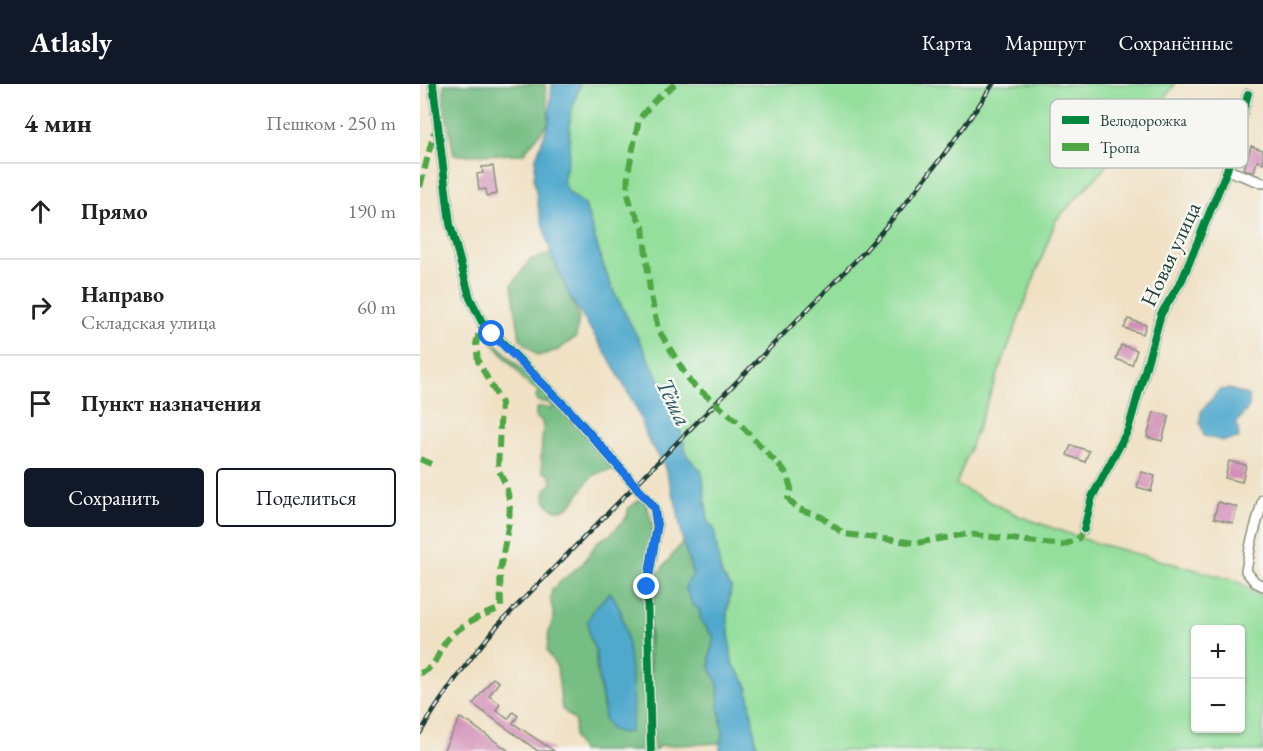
<!DOCTYPE html>
<html lang="ru">
<meta charset="utf-8">
<style>
:root{--surface:#fff;--page:#f2f2f2;--text:#222;--muted:#767676;--line:#e0e0e0;--accent:#111827}
body{margin:0;font-family:"EB Garamond",serif;background:var(--page);color:var(--text)}
.controls{position:absolute;right:18px;bottom:18px;display:grid;overflow:hidden;border-radius:6px;box-shadow:0 2px 4px #0004}
.controls button{width:54px;height:54px;display:grid;place-items:center;padding:0;border:0;border-bottom:2px solid var(--line);background:var(--surface);color:var(--text);font:30px sans-serif}
.stop{position:absolute;width:18px;height:18px;margin:-14px;border:4px solid #1a73e8;border-radius:50%;background:#fff}
.stop.end{background:#1a73e8;border-color:#fff;box-shadow:0 2px 6px #0008}
.list{margin:0;padding:0;list-style:none}
h2{display:flex;justify-content:space-between;align-items:center;height:78px;margin:0;padding:0 24px;font-size:26px}
h2 small{font-size:20px;font-weight:400;color:var(--muted)}
.list li{display:grid;grid-template-columns:39px 1fr auto;gap:18px;align-items:center;box-sizing:border-box;height:96px;padding:0 24px;border-top:2px solid var(--line)}
.list b{display:block;font-size:22px;white-space:nowrap}
.list p{margin:0;font-size:20px;white-space:nowrap;color:var(--muted)}
.list em{font-size:20px;font-style:normal;color:var(--muted)}
.actions{display:flex;gap:12px;padding:18px 24px}
.actions a{flex:1;padding:14px 0;border:2px solid var(--accent);border-radius:6px;text-align:center;font-size:21px;color:var(--accent)}
.actions .main{background:var(--accent);color:#fff}
.icon{flex:none;width:33px;height:33px;fill:none;stroke:currentColor;stroke-width:2;stroke-linecap:round;stroke-linejoin:round}
.map{position:relative;flex:none;width:843px;height:667px;overflow:hidden}
header{display:flex;align-items:center;gap:36px;box-sizing:border-box;height:84px;padding:0 30px;background:var(--accent);color:#fff}
header strong{font-size:28px}
nav{display:flex;gap:33px;margin-inline-start:auto;font-size:21px}
main{display:flex}
aside{flex:1;background:var(--surface)}
.map>svg:first-child{display:block}
</style>
<header>
<strong>Atlasly</strong>
<nav><a>Карта</a><a>Маршрут</a><a>Сохранённые</a></nav>
</header>
<main>
<aside>
<h2>4 мин<small>Пешком · 250 m</small></h2>
<ul class="list">
<li><svg class="icon" aria-label="ahead" viewBox="0 0 24 24"><path d="M12 20V5M6 11l6-6 6 6"/></svg><div><b>Прямо</b></div><em>190 m</em></li>
<li><svg class="icon" aria-label="right" viewBox="0 0 24 24"><path d="M7 20v-9h11M14 6l5 5-5 5"/></svg><div><b>Направо</b><p>Складская улица</p></div><em>60 m</em></li>
<li><svg class="icon" aria-label="arrive" viewBox="0 0 24 24"><path d="M6 21V4h12l-3 4 3 4H6"/></svg><div><b>Пункт назначения</b></div></li>
</ul>
<div class="actions"><a class="main">Сохранить</a><a>Поделиться</a></div>
</aside>
<div class="map">
<svg width="843" height="667" viewBox="0 0 843 667">
<rect width="100%" height="100%" fill="#f6f6f2"/>
<filter id="ink" filterUnits="userSpaceOnUse"><feTurbulence type="fractalNoise" baseFrequency=".0167" numOctaves="2"/><feDisplacementMap in="SourceGraphic" scale="12" xChannelSelector="R" yChannelSelector="G"/><feConvolveMatrix kernelMatrix="1 2 1 2 8 2 1 2 1" color-interpolation-filters="sRGB"/></filter>
<filter id="wash" filterUnits="userSpaceOnUse"><feTurbulence type="fractalNoise" baseFrequency=".008" numOctaves="4" result="noise"/><feDisplacementMap in="SourceGraphic" scale="24" xChannelSelector="R" yChannelSelector="G"/><feGaussianBlur stdDeviation="1.35" result="paint"/><feColorMatrix in="noise" values="0 0 0 0 0 0 0 0 0 0 0 0 0 0 0 0 0 1.4 0 .05"/><feComposite in="paint" operator="in"/></filter>
<g filter="url(#wash)">
<rect width="100%" height="100%" fill="#f0e1c4"/>
<path fill="#94df9c" stroke="#5a8e68" stroke-width="1.5" fill-rule="evenodd" d="M160,0H755L727,39L636,136L536,401L599,432L672,458L817,497L843,514V667H340L336,659L327,600L312,579L307,530L311,503L302,491L288,439L282,388L267,372L255,326L192,204L182,178L165,121L149,109L143,97L149,71L150,31ZM776,546H820V644H776Z"/>
<path fill="#77be84" stroke="#4b7e5c" stroke-width="1.5" fill-rule="evenodd" d="M24,0H125L129,38L103,70L34,71L24,19Z
M131,170L159,233L156,253L138,266L118,272L100,255L92,201L110,176Z
M71,254C113,298 157,339 196,385C189,387 179,387 173,392C162,401 156,423 140,426C131,427 121,415 126,406C127,403 130,402 132,399L130,391L123,388L121,374L123,342L121,336L116,334V325L121,323L131,325L135,323L126,318H119L116,313L118,307L103,296L100,290L71,257L70,255Z
M221,415L226,418L232,439L228,667H161L154,654L155,637L142,625L137,583L127,567L129,548L134,533L131,518L132,505L163,479L178,457L190,451L207,433L208,425ZM201,527L209,573L211,612L184,635C185,617 173,585 176,568C178,560 196,536 201,527Z
M263,458L273,491L281,537L294,553L290,572V584L298,600L299,621L303,649L300,659L240,662L234,667L227,503Z"/>
<path fill="#50a9cd" stroke="#387380" stroke-width="1.5" d="M132,0H160L150,31L149,71L143,97L149,109L165,121L182,178L192,204L255,326L267,372L282,388L288,439L294,444L301,491L311,503L307,530L312,579L327,600L336,658L340,667H300V659L303,649L299,621L298,600L290,584V572L294,553L281,537L279,525L273,522L265,502L273,491L263,458L257,423L244,381L229,358L217,326L193,281L149,211L131,170L119,127L114,95L116,74L129,38Z
M809,305L827,311L829,313V323L817,338L819,354L803,357L784,352L780,339L781,328L799,306Z
M190,508C209,527 217,622 210,648L201,649L192,646L188,642L184,635V622L179,596L176,568L169,551L168,537L174,525Z"/>
<g id="blocks">
<path fill="#d28fb8" d="M831,62L843,66V79L837,77L834,88L824,85Z
M73,82L77,110L67,112L66,105L59,106L57,90L63,89L62,83Z
M708,235L726,241L723,250L704,244Z
M701,261L717,266L712,281L696,275Z
M734,328L749,332L742,357L727,353Z
M651,361L669,367L665,378L647,371Z
M809,377L826,381L822,398L805,394Z
M722,388L735,392L731,407L717,403Z
M798,418L817,423L813,439L794,434Z
M73,594L79,598L69,612L80,620L76,626L88,635L93,628L98,632L93,639L134,667H118L53,620Z
M40,634L48,638L89,667H23Z"/>
</g>
</g>
<g filter="url(#ink)">
<use href="#blocks" fill-opacity="0" stroke="#888f7c" stroke-width="1.5"/>
<g fill="none" stroke-linecap="round" stroke-linejoin="round">
<g stroke="#888f7c" stroke-width="12">
<path id="minor" d="M13,0L30,140L50,214L62,238L148,325L234,423L237,443L227,503L231,667
M807,86L843,99
M843,415L831,459L826,487L835,498L843,502
M664,445L672,413L708,346L741,230L762,196L807,86L828,10"/>
</g>
<use href="#minor" stroke="#fff" stroke-width="9"/>
<g stroke="#1f3d34" stroke-width="4.5">
<path id="rail" d="M0,649C23,610 49,575 78,541L443,169C490,116 534,60 573,0"/>
</g>
<use href="#rail" stroke="#f6f6f2" stroke-width="2" stroke-dasharray="7" stroke-linecap="butt"/>
<path stroke="#4fa644" stroke-width="6" stroke-dasharray="12 6" stroke-linecap="butt" d="M255,0L235,16L219,35L208,89L207,107L211,121L223,143L230,207L238,245L270,298L319,339L366,389L371,404L368,414L376,424L402,433L424,450L497,459L547,450L643,461L658,455L664,445
M0,103L14,48
M0,375L11,380
M0,589C16,585 18,567 27,556C35,547 48,538 59,533C66,529 74,528 81,523L80,486L89,438L90,419L86,401L78,385L81,319L58,277L56,260L62,238"/>
<g stroke="#f6f6f2" stroke-width="11">
<path id="cycleway" d="M13,0L30,140L50,214L62,238L148,325L234,423L237,443L227,503L231,667
M664,445L672,413L708,346L741,230L762,196L807,86L828,10"/>
</g>
<use href="#cycleway" stroke="#00873e" stroke-width="8"/>
</g>
</g>
<g fill="none" stroke-linecap="round" stroke-linejoin="round" filter="url(#ink)">
<path stroke="#1a73e8" stroke-width="8" d="M72,250L148,325L234,423L237,443L227,503"/>
</g>
<g text-anchor="middle" stroke-width="5" stroke-linejoin="round" paint-order="stroke">
<g font-size="22" fill="#1f3d34" stroke="#f6f6f2">
<text transform="translate(750 170) rotate(-65)" y="8">Новая улица</text>
</g>
<g font-size="24" font-style="italic" fill="#2e5d62" stroke="#f6f6f2">
<text transform="translate(254 318) rotate(64)" y="8">Тёша</text>
</g>
</g>
<rect x="630" y="15" width="198" height="69" rx="9" fill="#f6f6f2" stroke="#b6beb9" stroke-width="1.5"/>
<rect x="642" y="32" width="27" height="8" fill="#00873e"/>
<rect x="642" y="59" width="27" height="8" fill="#4fa644"/>
<g font-size="16" fill="#1f3d34">
<text x="680" y="42">Велодорожка</text>
<text x="680" y="69">Тропа</text>
</g>
</svg>
<div class="controls">
<button>+</button>
<button>−</button>
</div>
<div class="stop" style="left:72px;top:250px"></div>
<div class="stop end" style="left:227px;top:503px"></div>
</div>
</main>
